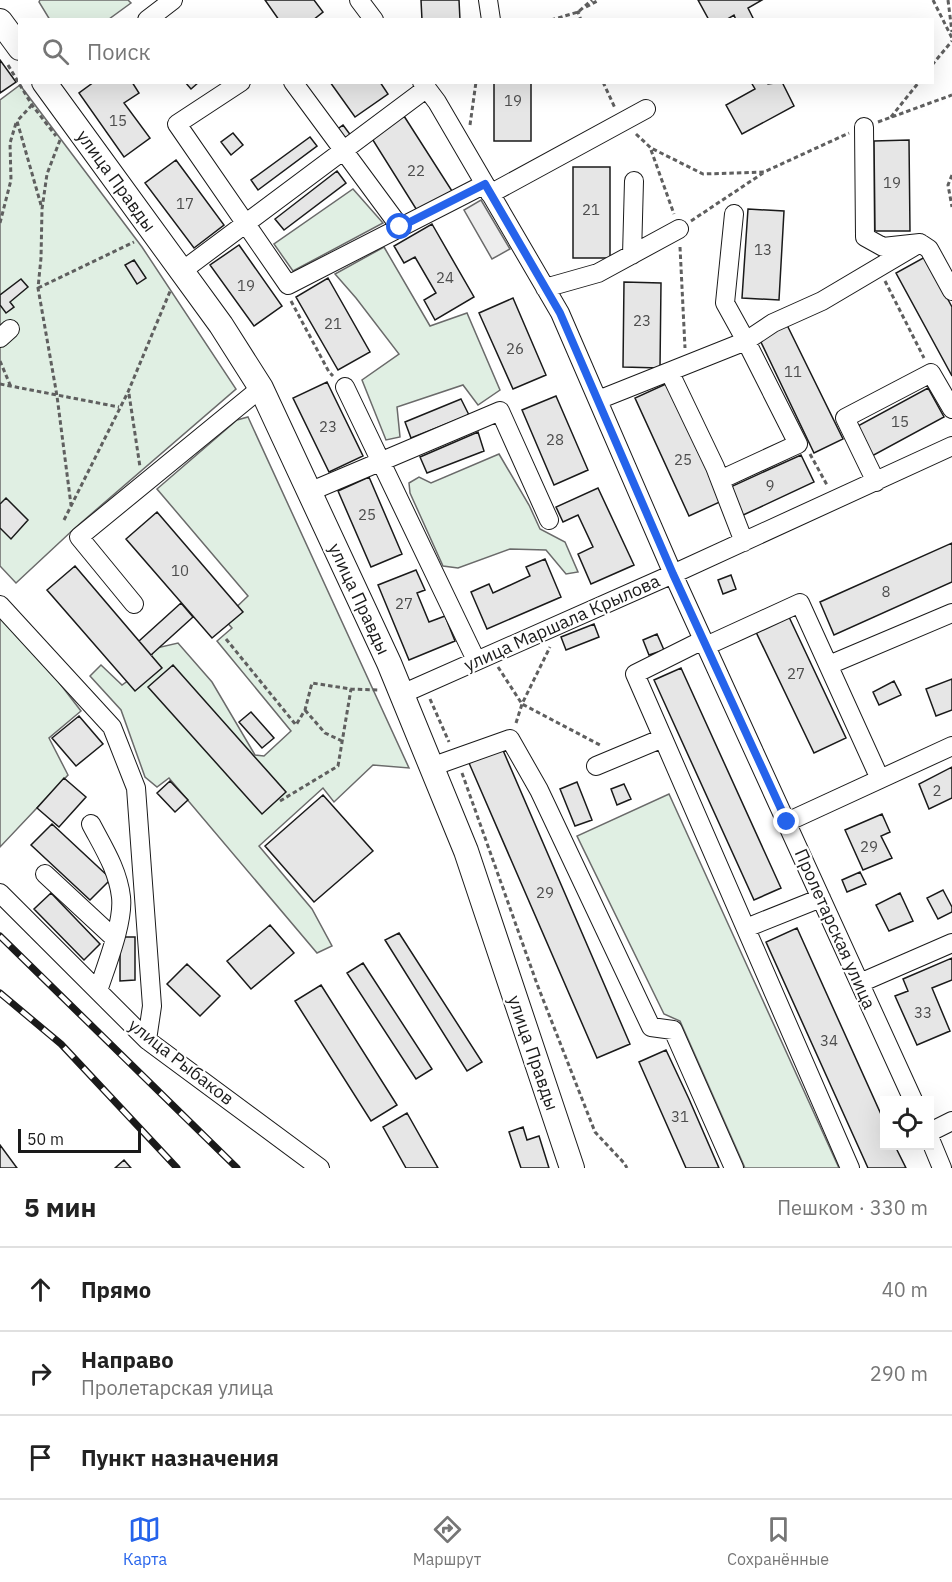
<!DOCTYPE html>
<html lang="ru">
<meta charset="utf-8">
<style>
:root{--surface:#fff;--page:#f2f2f2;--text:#222;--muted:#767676;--line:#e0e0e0;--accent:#2563eb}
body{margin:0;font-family:"IBM Plex Sans",sans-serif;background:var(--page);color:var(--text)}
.controls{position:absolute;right:18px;bottom:18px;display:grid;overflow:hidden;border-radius:0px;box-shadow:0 6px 24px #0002}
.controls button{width:54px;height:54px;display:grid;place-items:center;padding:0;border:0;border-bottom:2px solid var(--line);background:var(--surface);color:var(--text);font:30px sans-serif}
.scale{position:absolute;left:18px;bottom:15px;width:123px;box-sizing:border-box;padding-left:6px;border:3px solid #1a1a1a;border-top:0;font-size:16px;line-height:21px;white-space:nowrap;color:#1a1a1a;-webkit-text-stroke:4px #fff;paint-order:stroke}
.stop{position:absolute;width:18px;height:18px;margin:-14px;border:4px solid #2563eb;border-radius:50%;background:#fff}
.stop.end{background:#2563eb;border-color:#fff;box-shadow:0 2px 6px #0008}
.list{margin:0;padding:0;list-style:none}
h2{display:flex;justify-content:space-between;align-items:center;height:78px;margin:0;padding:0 24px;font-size:26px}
h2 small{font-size:20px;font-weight:400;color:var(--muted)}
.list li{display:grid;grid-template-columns:39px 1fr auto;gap:18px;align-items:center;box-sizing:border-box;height:84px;padding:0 24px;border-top:2px solid var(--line)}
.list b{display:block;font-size:22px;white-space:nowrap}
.list p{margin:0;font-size:20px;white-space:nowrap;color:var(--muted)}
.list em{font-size:20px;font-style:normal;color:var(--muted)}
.icon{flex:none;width:33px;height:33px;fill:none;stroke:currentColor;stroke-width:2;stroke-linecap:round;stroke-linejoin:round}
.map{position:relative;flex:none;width:952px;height:1168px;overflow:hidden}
.search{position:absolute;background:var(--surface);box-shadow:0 6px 24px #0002;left:18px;right:18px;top:18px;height:66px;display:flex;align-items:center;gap:15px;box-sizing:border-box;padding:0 21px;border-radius:0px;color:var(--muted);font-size:22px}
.sheet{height:330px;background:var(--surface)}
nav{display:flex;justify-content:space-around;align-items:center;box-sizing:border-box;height:84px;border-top:2px solid var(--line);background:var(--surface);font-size:16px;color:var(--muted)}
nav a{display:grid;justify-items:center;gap:3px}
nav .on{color:var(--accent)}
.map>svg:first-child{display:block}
</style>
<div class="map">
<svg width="952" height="1168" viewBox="0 0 952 1168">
<rect width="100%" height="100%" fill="#fff"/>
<path fill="#e0efe3" stroke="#6a6a6a" stroke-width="1.5" d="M40,0H128L131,3L109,19L50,20L39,2Z
M20,85L142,247L236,389L75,528L16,583L0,566V100Z
M353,189L383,223L293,271L274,244Z
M384,247L430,326L467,313L500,390L478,405L463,385L397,407L400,437L386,440L362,380L399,354L356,298L335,274Z
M248,417L409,768L373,765L334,802L323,788L259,846L312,909L332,946L317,953L169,778L157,787L145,777L121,710L90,676L101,665L122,685L133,677L152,659V649L178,643L212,682L255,755L264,756L291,731L217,641L232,628L224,619L248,596L157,489L237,420Z
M499,454L529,505L540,529L565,542L578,572L566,574L546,550L510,549L458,568L443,566L410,493L409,483L419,477L431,483Z
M0,606L81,711L49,738L68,775L0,847Z
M669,794L839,1168H745L680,1021L664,1014L577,836Z"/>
<path fill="#ededed" stroke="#6a6a6a" stroke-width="1.5" d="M481,200L510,249L492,259L464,210Z"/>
<path fill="#e6e6e6" stroke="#1a1a1a" stroke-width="1.5" d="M265,0H314L323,12L313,20H279Z
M421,0H459L460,20H422Z
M698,0H762L748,8L754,20H736L734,15L726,20H709Z
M0,60L16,82L0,93Z
M94,82H132L139,93L124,103L150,138L124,157L79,93Z
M185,82H199L191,89Z
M330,82H380L388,94L355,117Z
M494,82H531V141H494Z
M751,82H767L768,84L782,82L794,106L742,134L726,105L755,89Z
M404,116L452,191L418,212L371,137Z
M343,125L352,137L344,142L335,131Z
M233,133L243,145L231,155L221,142Z
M310,137L317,146L258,190L251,180Z
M909,140L910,231H875L874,141Z
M176,160L224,225L194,248L145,183Z
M573,167H610V258H573Z
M337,171L346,183L284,230L275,219Z
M748,209L784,211L779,300L742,298Z
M432,224L474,297L435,320L424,300L436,293L415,257L404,263L394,246Z
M239,245L282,306L254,326L210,265Z
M925,257L952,307V376L896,273Z
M134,260L146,278L137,284L125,265Z
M328,278L370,352L338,370L296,297Z
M21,279L28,287L10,302L14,307L6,313L0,305V295Z
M624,282L661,283L660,368L623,367Z
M513,298L546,375L513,389L479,313Z
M787,325L843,439L814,453L759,338Z
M327,382L363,456L329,472L293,398Z
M668,383L722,501L689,516L635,398Z
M928,388L944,417L872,456L856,427Z
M556,396L588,470L554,485L522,410Z
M461,399L469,415L411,438L405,422Z
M478,432L484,451L427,473L420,457Z
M801,455L814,482L739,517L726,489Z
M369,477L402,554L371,567L338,491Z
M598,488L634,565L591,584L578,554L593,547L578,515L563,522L556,507Z
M6,498L28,520L11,539L0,528V504Z
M157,512L243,612L212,638L126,539Z
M952,543V582L834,635L820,602Z
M545,559L561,597L487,629L471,592L489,584L493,593L530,576L526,567Z
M75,566L162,668L135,691L47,590Z
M416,570L425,590L417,593L429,622L445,616L455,641L409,660L378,585Z
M731,575L736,589L723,594L718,580Z
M181,603L193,617L151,655L139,641Z
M789,617L846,738L814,753L756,632Z
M594,624L599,637L566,650L561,637Z
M657,634L664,650L649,655L643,640Z
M173,665L286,792L262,814L148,687Z
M681,668L781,888L754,900L654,680Z
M952,679V710L936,716L926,689Z
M894,681L901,695L879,705L873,692Z
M251,712L274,738L262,748L239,722Z
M79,716L103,744L76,766L52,738Z
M502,748L630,1044L597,1058L469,763Z
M952,767V798L929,809L919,784Z
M64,778L86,797L59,827L37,808Z
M170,781L188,800L175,812L157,793Z
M577,782L592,820L575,826L560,789Z
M624,784L631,799L617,805L611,789Z
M323,795L373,851L314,902L265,846Z
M882,814L890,832L881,836L892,858L863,870L845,830Z
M52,824L111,879L90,900L31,845Z
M860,872L866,884L847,892L842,880Z
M943,890L952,907V912L938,919L927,898Z
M51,893L100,944L84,960L34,909Z
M900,893L913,921L889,931L876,905Z
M270,925L294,953L251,989L227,961Z
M797,928L884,1121V1146H895L906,1168H868L766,942Z
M399,933L482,1062L467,1071L385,940Z
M120,937H135V980L120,981Z
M952,958V980L932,988L950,1031L917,1045L895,996L908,991L903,979Z
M363,963L432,1069L416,1079L347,973Z
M187,964L220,996L200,1016L167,984Z
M321,985L397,1105L371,1121L295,1001Z
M666,1050L689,1099L719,1168H686L639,1062Z
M407,1113L438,1168H406L383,1127Z
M523,1127L527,1140L539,1136L549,1168H521L509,1132Z
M0,1145L17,1168H0Z
M124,1160L131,1168H115Z"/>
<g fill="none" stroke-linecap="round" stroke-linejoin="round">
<g stroke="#1a1a1a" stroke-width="20">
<path id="minor" d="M359,0L374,20
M488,0L491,20
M147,20L173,0
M241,82L177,124L288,285L485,184
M293,82L400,227
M422,82L437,102L560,313L673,574L913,1100
M864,127L865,237L883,247L920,243L929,249L952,291
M490,194L646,109
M632,255L634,181
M182,271L427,88
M545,288L598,273L679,229
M0,338L10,329
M670,373L715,467L744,542
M345,387L476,660
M598,400L746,341L773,323L822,301L920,243
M720,480L798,444L746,341L725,303L734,214
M876,482L845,418L931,373L952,409
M309,492L500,411L549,520
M134,604L79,537L261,388
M0,605L112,727L136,788L152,1006L147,1040
M706,646L800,603L880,779
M829,665L952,613
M402,694L673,574L952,446
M663,738L850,1168
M596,766L663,738L635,674L703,640
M431,767L510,739L539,790L651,1027L673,1030L734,1168
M787,822L952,746
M91,824C103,847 118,870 121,897C124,922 106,966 98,991
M45,874L114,938
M0,893L147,1040L320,1168
M746,928L821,898
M860,983L952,943
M930,1132L952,1121
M930,1139L942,1168"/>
</g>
<g stroke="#1a1a1a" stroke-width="26">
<path id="major" d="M0,21L20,48
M44,82L221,325L261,388L389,663L466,851L572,1168"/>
</g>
<path stroke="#5f5f5f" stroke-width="3" stroke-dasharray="4.5 3" stroke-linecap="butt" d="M933,0L952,38
M948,0L952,32
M586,7L599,0
M580,11L578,12L581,20
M551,20L578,12L592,0
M8,65L32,105L56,136
M932,65L952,41
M603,82L615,108
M32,105L17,121L41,205
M891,117L919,82
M878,122L952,95
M470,125L476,82
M636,134L651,148L703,174L764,172L849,133
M60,140L47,174L42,209L41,258L38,288L57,396L71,505
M651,150L674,214
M952,175L948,185L952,207
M691,221L763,173
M0,223L11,180L10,143L16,123
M680,247L685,348
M885,281L924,358
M38,288L134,242
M291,301L329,372L333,376
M0,361L11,387
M0,384L119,407
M129,394L140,467
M810,454L827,485
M64,520L128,392L171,289
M226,639L296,725L305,710L312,683L351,689L378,690
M498,667L522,704L600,745
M430,699L449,742
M305,710L325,733L342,741
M516,723L522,704L550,647
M462,773L537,984L595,1132L624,1163L627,1168
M280,801L338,766L351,689"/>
<use href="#minor" stroke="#fff" stroke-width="18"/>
<use href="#major" stroke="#fff" stroke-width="24"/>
<g stroke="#1a1a1a" stroke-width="7">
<path id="rail" d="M0,936L237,1168
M0,993L61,1044L177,1168"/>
</g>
<use href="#rail" stroke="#fff" stroke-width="4.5" stroke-dasharray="14" stroke-linecap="butt"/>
</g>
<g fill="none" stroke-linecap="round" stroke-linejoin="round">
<path stroke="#2563eb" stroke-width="8" d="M400,227L485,184L560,313L673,574L787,822"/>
</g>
<g text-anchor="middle" stroke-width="4.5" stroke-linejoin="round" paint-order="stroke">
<g font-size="15" fill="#4d4d4d">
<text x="513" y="106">19</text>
<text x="118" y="126">15</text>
<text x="416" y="176">22</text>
<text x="892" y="188">19</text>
<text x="185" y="209">17</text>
<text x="591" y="215">21</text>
<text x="763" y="255">13</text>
<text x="445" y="283">24</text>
<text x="246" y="291">19</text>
<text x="642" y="326">23</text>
<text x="333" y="329">21</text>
<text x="515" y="354">26</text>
<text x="793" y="377">11</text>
<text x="900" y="427">15</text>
<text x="328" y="432">23</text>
<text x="555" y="445">28</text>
<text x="683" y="465">25</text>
<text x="770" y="491">9</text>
<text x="367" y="520">25</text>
<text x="180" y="576">10</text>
<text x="886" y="597">8</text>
<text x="404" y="609">27</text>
<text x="796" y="679">27</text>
<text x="937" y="796">2</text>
<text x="869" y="852">29</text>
<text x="545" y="898">29</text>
<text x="923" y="1018">33</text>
<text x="829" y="1046">34</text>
<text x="680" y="1122">31</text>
</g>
<g font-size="18" fill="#1a1a1a" stroke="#fff">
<text transform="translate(116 181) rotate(54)" y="6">улица Правды</text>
<text transform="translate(359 599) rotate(65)" y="6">улица Правды</text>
<text transform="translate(562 623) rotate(-24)" y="6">улица Маршала Крылова</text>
<text transform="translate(835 929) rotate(66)" y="6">Пролетарская улица</text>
<text transform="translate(533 1053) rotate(71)" y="6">улица Правды</text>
<text transform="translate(181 1062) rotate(38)" y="6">улица Рыбаков</text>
</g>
</g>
</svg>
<div class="controls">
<button><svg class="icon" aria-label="locate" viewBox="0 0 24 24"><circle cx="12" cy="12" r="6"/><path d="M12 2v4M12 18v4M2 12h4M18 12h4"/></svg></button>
</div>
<div class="scale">50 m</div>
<div class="stop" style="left:400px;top:227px"></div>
<div class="stop end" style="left:787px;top:822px"></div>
<div class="search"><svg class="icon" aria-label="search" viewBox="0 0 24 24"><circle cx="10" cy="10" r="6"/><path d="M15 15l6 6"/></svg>Поиск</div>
</div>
<section class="sheet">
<h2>5 мин<small>Пешком · 330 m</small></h2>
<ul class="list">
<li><svg class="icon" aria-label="ahead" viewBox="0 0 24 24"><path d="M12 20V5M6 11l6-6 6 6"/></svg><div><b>Прямо</b></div><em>40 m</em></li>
<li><svg class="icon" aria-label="right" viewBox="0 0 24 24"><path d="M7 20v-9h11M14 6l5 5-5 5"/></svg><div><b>Направо</b><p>Пролетарская улица</p></div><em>290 m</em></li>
<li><svg class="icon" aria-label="arrive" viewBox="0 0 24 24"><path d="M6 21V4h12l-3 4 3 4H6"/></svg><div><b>Пункт назначения</b></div></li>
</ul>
</section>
<nav>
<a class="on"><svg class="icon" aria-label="map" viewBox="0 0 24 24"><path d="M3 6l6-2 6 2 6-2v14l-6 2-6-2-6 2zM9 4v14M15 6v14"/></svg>Карта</a>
<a><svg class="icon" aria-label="directions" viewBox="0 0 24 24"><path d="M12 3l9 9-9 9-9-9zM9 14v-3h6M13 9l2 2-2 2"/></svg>Маршрут</a>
<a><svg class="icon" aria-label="saved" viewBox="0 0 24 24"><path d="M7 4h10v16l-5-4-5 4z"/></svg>Сохранённые</a>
</nav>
